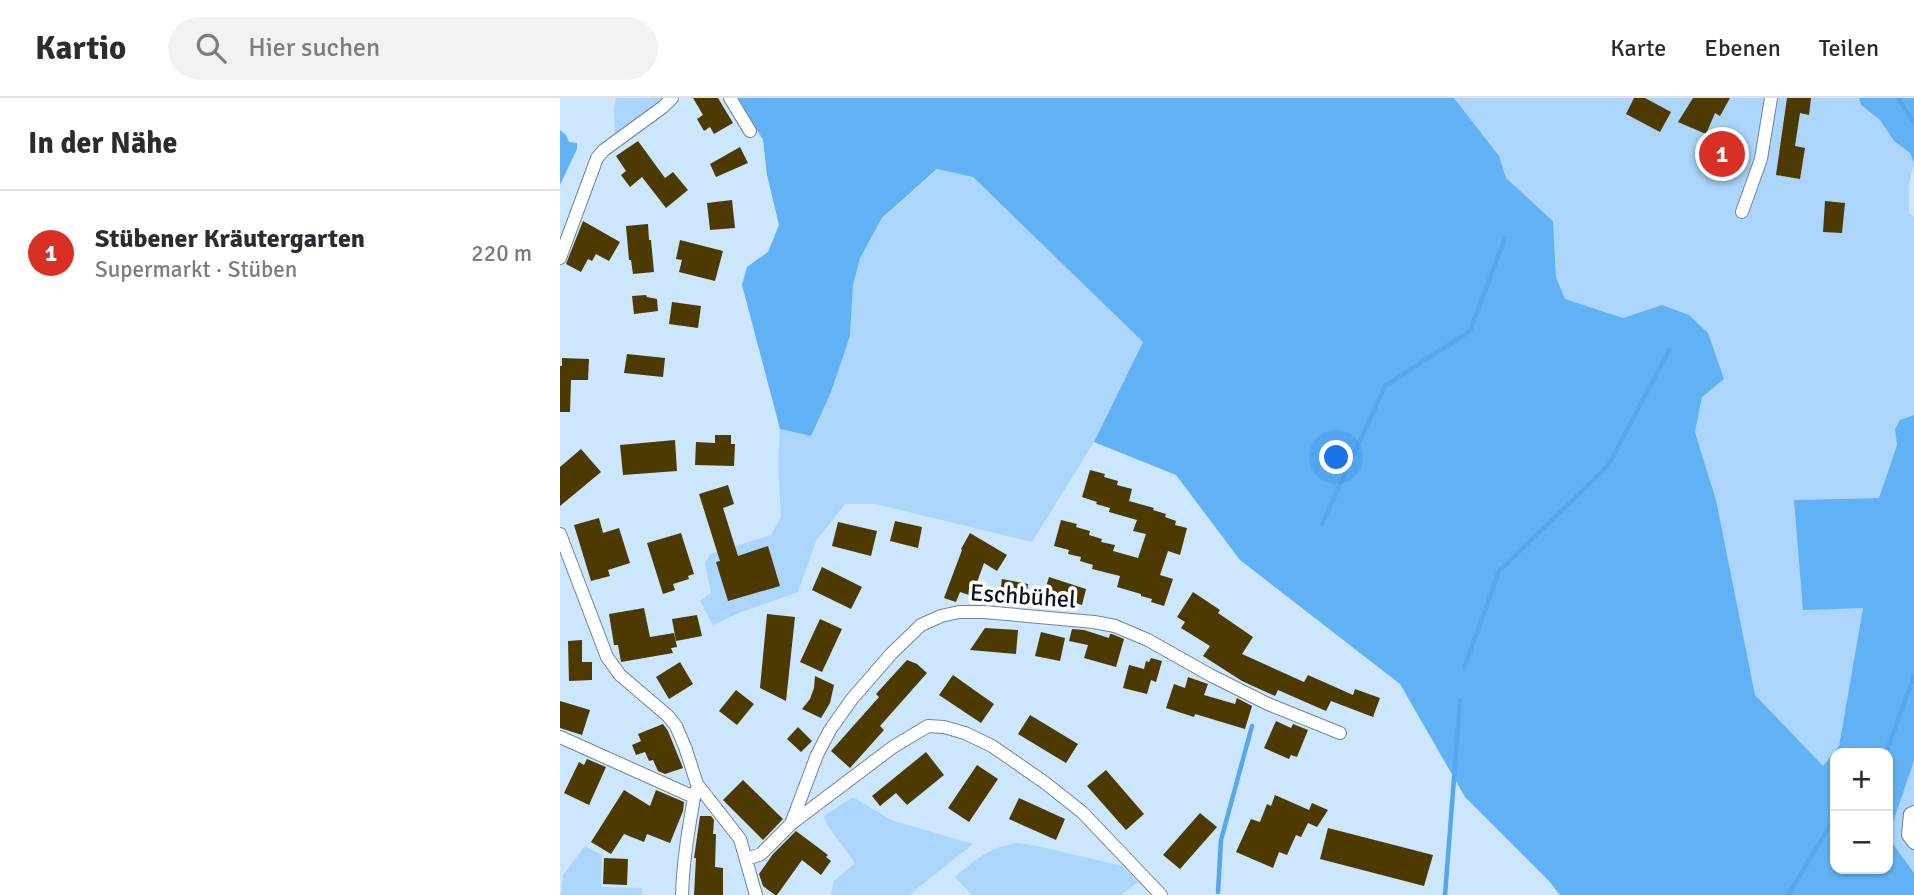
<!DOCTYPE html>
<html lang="de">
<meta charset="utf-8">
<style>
:root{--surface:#fff;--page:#f2f2f3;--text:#2b2b33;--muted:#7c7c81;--line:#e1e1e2;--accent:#d93025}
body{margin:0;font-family:Signika,sans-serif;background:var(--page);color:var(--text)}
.controls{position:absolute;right:21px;bottom:21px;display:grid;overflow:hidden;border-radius:14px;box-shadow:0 2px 5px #0004}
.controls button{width:63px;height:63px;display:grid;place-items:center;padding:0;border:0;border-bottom:2px solid var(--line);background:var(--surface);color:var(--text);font:35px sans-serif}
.you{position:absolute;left:777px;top:360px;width:24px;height:24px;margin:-18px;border:5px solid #fff;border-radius:50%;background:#1a73e8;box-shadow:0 0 0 10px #1a73e833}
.badge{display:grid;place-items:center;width:46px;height:46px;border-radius:50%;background:var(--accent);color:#fff;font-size:23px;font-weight:700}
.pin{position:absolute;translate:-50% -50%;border:4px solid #fff;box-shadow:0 2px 7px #0006}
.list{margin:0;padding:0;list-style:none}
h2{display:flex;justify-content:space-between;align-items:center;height:91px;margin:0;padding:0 28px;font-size:30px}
h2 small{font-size:23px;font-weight:400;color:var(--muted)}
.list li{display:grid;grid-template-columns:46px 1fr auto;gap:21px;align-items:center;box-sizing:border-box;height:126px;padding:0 28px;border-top:2px solid var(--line)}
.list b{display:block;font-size:26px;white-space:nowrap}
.list p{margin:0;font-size:23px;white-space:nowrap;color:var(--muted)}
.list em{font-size:23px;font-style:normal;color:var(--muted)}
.icon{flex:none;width:38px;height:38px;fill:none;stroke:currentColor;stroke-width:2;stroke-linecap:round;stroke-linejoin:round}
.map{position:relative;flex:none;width:1354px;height:797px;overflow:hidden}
header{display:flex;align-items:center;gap:42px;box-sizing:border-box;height:98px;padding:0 35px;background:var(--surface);border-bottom:2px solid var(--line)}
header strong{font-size:33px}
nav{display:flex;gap:38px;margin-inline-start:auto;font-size:24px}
.search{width:490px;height:63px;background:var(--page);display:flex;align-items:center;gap:18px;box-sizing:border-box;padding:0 24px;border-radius:38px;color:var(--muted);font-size:26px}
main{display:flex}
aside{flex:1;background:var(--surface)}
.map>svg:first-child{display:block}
</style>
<header>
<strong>Kartio</strong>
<div class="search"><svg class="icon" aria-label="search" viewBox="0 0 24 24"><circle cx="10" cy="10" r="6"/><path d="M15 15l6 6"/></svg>Hier suchen</div>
<nav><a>Karte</a><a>Ebenen</a><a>Teilen</a></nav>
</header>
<main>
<aside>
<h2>In der Nähe<small></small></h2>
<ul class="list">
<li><span class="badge">1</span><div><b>Stübener Kräutergarten</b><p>Supermarkt · Stüben</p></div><em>220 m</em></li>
</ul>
</aside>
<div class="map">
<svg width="1354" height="797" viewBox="0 0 1354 797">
<rect width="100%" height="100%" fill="#cbe6fd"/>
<path fill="#abd5fa" d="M56,0H106L55,38L54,12Z
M894,0H1299L1301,7L1320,22L1334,43L1350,55L1354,65L1349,87V115L1354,119V317L1340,322L1335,331L1337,347L1319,400L1234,402L1303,510L1279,648L1263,669L1195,597L1156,402L1135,334L1142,299L1153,254L1148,235L1102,207L1063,220L1005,201L996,179L993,123L946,80L939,58Z
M378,71L413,79L583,244L534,344L472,444L316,406H285L256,443L238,494L181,514L153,527L140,503L151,495L145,465L150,456L211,437L221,419L218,366L220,331L251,338L290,238L293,187L300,160L322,121Z
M1354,663V775L1328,739Z
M293,699L331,722L413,746L349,797H273L271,796L274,783L295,765L267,727L264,718Z
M457,745L482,749L562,768L578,784L561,797H412L395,779C414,762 430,749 457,745Z
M25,748L42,757L41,789L82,790V797H1L3,777Z"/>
<path fill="#61b2f4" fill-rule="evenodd" d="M178,0H894L939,58L946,80L993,123L996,179L1005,201L1063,220L1102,207L1129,217L1148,235L1164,281L1142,299L1135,334L1156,402L1195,597L1263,668L1279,648L1303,510L1243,512L1234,402L1319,400L1337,347L1335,331L1340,322L1354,317V663L1328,739L1354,775V797H1000L989,783L905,699L840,586L680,462L616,377L534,344L583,244L413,79L377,71L322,120L300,160L293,187L290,238L271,294L251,338L220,331L182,187L187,169L208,154L219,127L207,77L203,42ZM1275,655H1328V771H1275Z
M1299,0H1354V65L1350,55L1334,43L1320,22L1301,7Z
M0,32L6,37L9,44L17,45V51L0,87Z"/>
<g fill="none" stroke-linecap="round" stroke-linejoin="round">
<path stroke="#57a8e9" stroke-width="4.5" d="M1338,0L1354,25
M762,426L825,288L910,233L945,140
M905,568L939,473L1048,368L1109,252
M1326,655L1354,578
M658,794L661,742L692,628
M885,797L900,602
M1228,797L1271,726L1275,724"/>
</g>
<path fill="#4c3a00" d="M133,0H158L173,25L154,36L150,29L144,33L137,21L143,17Z
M1074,0H1085L1111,14L1100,34L1066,16Z
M1133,0H1170L1160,18L1155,15L1146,36L1118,24Z
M1227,0H1251L1249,17L1240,15L1235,48L1245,50L1240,81L1216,77Z
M1149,42L1182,52L1175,74L1154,67L1156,59L1145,55Z
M78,43L105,80L113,74L128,92L106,110L82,79L70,89L61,77L66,73L56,58Z
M180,49L188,65L156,79L150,66Z
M172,102L175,130L150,132L147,105Z
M1265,103L1285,105L1282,135L1263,134Z
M23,123L60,144L49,163L36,156L32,163L28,161L21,174L6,166Z
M88,126L89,142H91L94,174L73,176L71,162H69L66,128Z
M120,142L163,153L155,183L119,174L122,162L116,161Z
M86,197L87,199L97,201L98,213L74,216L72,198Z
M112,204L141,208L138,230L109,226Z
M67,256L105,260L103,279L64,275Z
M2,260L29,261L28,282H11L10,314H0V268H2Z
M155,337H171V346H175L174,368L135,367L136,344L155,345Z
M115,342L117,373L63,377L60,347Z
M21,351L41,374L0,408V369Z
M530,372L545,376L544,379L558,383L557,387L572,391L569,403L594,410L593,412L606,416L605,419L616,423L615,427L627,430L620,457L608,453L600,477L613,481L604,508L591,504L592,501L581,498V496L557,489L560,478L532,471L533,467L520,463L521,459L508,456L509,452L494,448L501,422L517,426L516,429L530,433L529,437L542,441L541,444L555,447L553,453L578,460L586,436L573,433L577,422L549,414L550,410L536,406L537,404L522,399Z
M168,387L174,406L163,410L178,458L208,448L220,488L168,503L156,464L160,463L139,396Z
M39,420L43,435L59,430L70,465L48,472L50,478L31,483L14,427Z
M335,423L362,429L358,450L330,443Z
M278,424L317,433L311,458L272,448Z
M121,435L134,476L128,478L129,481L113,486L115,492L103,496L87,445Z
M410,435L447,457L437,473L424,465L412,498L400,494L396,504L384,500L402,452L401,451Z
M262,469L302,489L291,511L252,492Z
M489,479L526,491L522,507L484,495Z
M442,481L468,486L466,505L439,501Z
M633,494L660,512L658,515L693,539L682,556L744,584L748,577L793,597L795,591L820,600L813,619L771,603L766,613L718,592L715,598L682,583L643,558L650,548L621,530L625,524L617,519Z
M84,510L90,539L114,535L117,549L111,550L113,555L61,564L58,547H54L49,516Z
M207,516L235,519L226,603L200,590Z
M137,517L142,538L116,543L112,521Z
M260,521L282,531L262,574L240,564Z
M425,530L458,532L456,556L410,552Z
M512,531L524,532L549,540L550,536H552L564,541L556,569L524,560L528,547L509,543Z
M481,534L505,540L500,563L475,558Z
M22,542V564H32V582L9,583L8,543Z
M591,560L602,563L596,584L591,582L587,596L563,590L569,567L584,571L586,563L589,564Z
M347,562L357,566L367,575L320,628L324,632L290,670L271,653L319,599L316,596Z
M120,564L133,586L109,601L96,579Z
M393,577L434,606L421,625L379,597Z
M255,578L274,587L270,605L261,620L242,611L250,601L254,590Z
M628,579L648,586L644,597L675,606L677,600L692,608L685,631L635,616L634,619L606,610L614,586L625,590Z
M176,592L194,606L177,627L159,613Z
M0,603L30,612L22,637L0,630Z
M470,617L518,646L506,665L458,636Z
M716,623L731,630L733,626L748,632L737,659L731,657L729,661L704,650Z
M103,626L108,633L123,670L105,676L98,673L93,662L89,663L85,654L76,657L72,647L81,643L78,636Z
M238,629L252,643L241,654L227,641Z
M366,654L384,677L347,707L336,695L320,708L312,698Z
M27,661L46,669L29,707L4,695L19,664L24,667Z
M417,667L438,681L409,724L388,710Z
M546,672L584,716L566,732L527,688Z
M183,682L223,721L203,742L163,702Z
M64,692L90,708L96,692L124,704L123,713L110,745L87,736L84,744L64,736L51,756L31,744Z
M715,697L749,712L752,705L768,712L757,729L748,725L741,739L736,737L727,757L719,754L713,770L676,754L691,721L700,724L707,706L711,708Z
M459,700L505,721L496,742L449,721Z
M640,715L657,729L620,771L603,757Z
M140,718H151L154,722L153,736H156L155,769L163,770V797H134L136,760H134Z
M768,730L873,757L864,788L760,761Z
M236,733L268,757L266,759L271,763L261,777L242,762L217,797H215L203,788L199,776L213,756Z
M44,760L68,761L67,787L43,786Z"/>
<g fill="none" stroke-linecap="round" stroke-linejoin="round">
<g stroke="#6e869c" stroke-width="14">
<path id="street" d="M170,0L190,33
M1182,114L1201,61L1211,0
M0,160L37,60L44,52L103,9L112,0
M0,436L47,559L60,577L108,618L116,628L125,649L137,686L180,741L196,797
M0,639L134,699
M1354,714L1350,716L1348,737L1354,745
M231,726L257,657L270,632L292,601L331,556L361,527L381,518L399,514H424L534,524L555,528L588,542L650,577L708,606L780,635
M187,761L201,756L231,726L333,649L368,628L384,629L405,635L432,648L484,684L522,714L601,797
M122,797C123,762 129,728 135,694"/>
</g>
<use href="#street" stroke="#fff" stroke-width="12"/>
</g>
<g text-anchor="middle" stroke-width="7" stroke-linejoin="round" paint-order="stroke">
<g font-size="24" fill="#0c161e" stroke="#fff">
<text transform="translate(463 498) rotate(4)" y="8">Eschbühel</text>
</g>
</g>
</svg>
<div class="controls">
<button>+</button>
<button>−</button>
</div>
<div class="you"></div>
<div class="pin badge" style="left:1162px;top:56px">1</div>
</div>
</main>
